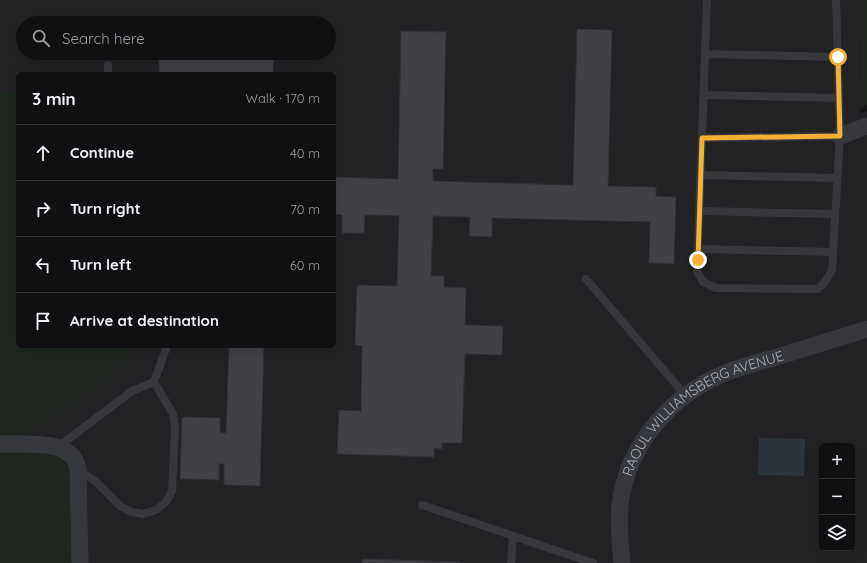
<!DOCTYPE html>
<meta charset="utf-8">
<style>
:root{--surface:#101012;--page:#19191b;--text:#f1f3f6;--muted:#9c9d9f;--line:#303032}
body{margin:0;font-family:Quicksand,sans-serif;background:var(--page);color:var(--text)}
.controls{position:absolute;right:12px;bottom:12px;display:grid;overflow:hidden;border-radius:6px;box-shadow:0 4px 16px #0002}
.controls button{width:36px;height:36px;display:grid;place-items:center;padding:0;border:0;border-bottom:1px solid var(--line);background:var(--surface);color:var(--text);font:20px sans-serif}
.stop{position:absolute;width:12px;height:12px;margin:-9px;border:3px solid #f2b134;border-radius:50%;background:#fff}
.stop.end{background:#f2b134;border-color:#fff;box-shadow:0 1px 4px #0008}
.list{margin:0;padding:0;list-style:none}
h2{display:flex;justify-content:space-between;align-items:center;height:52px;margin:0;padding:0 16px;font-size:17px}
h2 small{font-size:13px;font-weight:400;color:var(--muted)}
.list li{display:grid;grid-template-columns:26px 1fr auto;gap:12px;align-items:center;box-sizing:border-box;height:56px;padding:0 16px;border-top:1px solid var(--line)}
.list b{display:block;font-size:15px;white-space:nowrap}
.list em{font-size:13px;font-style:normal;color:var(--muted)}
.icon{flex:none;width:22px;height:22px;fill:none;stroke:currentColor;stroke-width:2;stroke-linecap:round;stroke-linejoin:round}
.map{position:relative;flex:none;width:867px;height:563px;overflow:hidden}
.search{position:absolute;background:var(--surface);box-shadow:0 4px 16px #0002;left:16px;top:16px;width:320px;height:44px;display:flex;align-items:center;gap:10px;box-sizing:border-box;padding:0 14px;border-radius:22px;color:var(--muted);font-size:15px}
.panel{position:absolute;background:var(--surface);box-shadow:0 4px 16px #0002;left:16px;top:72px;width:320px;height:276px;border-radius:6px}
.map>svg:first-child{display:block}
</style>
<div class="map">
<svg width="867" height="563" viewBox="0 0 867 563">
<rect width="100%" height="100%" fill="#161618"/>
<path fill="#222225" fill-rule="evenodd" d="M0,0H859L860,114L867,111V563H80L0,444ZM23,23H329V53H23ZM18,74H334V346H18ZM822,446H852V548H822Z"/>
<path fill="#1e261f" d="M859,0H867V104L860,109Z
M0,92L18,93V346H136L93,389L8,444H0Z
M0,444L68,452L80,563H0Z"/>
<path fill="#2c353c" d="M759,438L805,439L804,476L758,475Z"/>
<path fill="#404145" stroke="#303034" d="M577,29L612,30L608,186L656,187V196L676,197L674,264L649,263L650,222L492,218V237L469,236L470,217L433,216L431,276H444V287L466,288L465,325L503,326L502,355L465,354L462,443H442V449L434,448V457L337,454L339,410L361,411L362,346L355,345L357,285L397,286L399,216L365,215L364,233H342V215L334,214V177L398,179L401,31L446,32L443,169H433V181L573,185Z
M159,53H274L273,74H159Z
M229,346H264L260,486L224,485V464H219V480L180,479L182,417L220,418V432L226,433Z
M363,559L460,562V563H362Z"/>
<g fill="none" stroke-linecap="round" stroke-linejoin="round">
<path stroke="#37383d" stroke-width="8" d="M707,0L697,271L703,282L716,288L818,289L825,282L832,270L840,136L836,0
M705,54L838,57
M108,74V65
M704,95L839,98
M702,138L840,136
M701,175L837,178
M699,211L835,214
M698,249L833,252
M586,279L685,395
M58,447L132,391L154,382L167,346
M78,470L95,481L120,506L131,512L143,514L156,510L166,502L172,491L175,428L173,414L154,382
M422,505L593,563
M511,563L513,536"/>
<g stroke="#37383d" stroke-width="17">
<path d="M840,136L867,126"/>
<path d="M0,444C24,445 74,437 78,470L80,563"/>
<path id="s1" d="M622,563C620,544 618,524 620,505C627,445 670,396 725,373C742,366 761,362 780,356C809,347 838,338 867,329"/>
</g>
</g>
<g fill="none" stroke-linecap="round" stroke-linejoin="round">
<path stroke="#f2b134" stroke-width="5" d="M698,260L702,138L840,136L838,57"/>
</g>
<g text-anchor="middle" stroke-width="3.5" stroke-linejoin="round" paint-order="stroke">
<g font-size="14" fill="#a8adb8" stroke="#111113">
<text dy="5" stroke="none"><textPath href="#s1" startOffset="192">RAOUL WILLIAMSBERG AVENUE</textPath></text>
</g>
</g>
</svg>
<div class="controls">
<button>+</button>
<button>−</button>
<button><svg class="icon" aria-label="layers" viewBox="0 0 24 24"><path d="M12 4l9 5-9 5-9-5zM3 14l9 5 9-5"/></svg></button>
</div>
<div class="stop" style="left:838px;top:57px"></div>
<div class="stop end" style="left:698px;top:260px"></div>
<div class="search"><svg class="icon" aria-label="search" viewBox="0 0 24 24"><circle cx="10" cy="10" r="6"/><path d="M15 15l6 6"/></svg>Search here</div>
<section class="panel">
<h2>3 min<small>Walk · 170 m</small></h2>
<ul class="list">
<li><svg class="icon" aria-label="ahead" viewBox="0 0 24 24"><path d="M12 20V5M6 11l6-6 6 6"/></svg><div><b>Continue</b></div><em>40 m</em></li>
<li><svg class="icon" aria-label="right" viewBox="0 0 24 24"><path d="M7 20v-9h11M14 6l5 5-5 5"/></svg><div><b>Turn right</b></div><em>70 m</em></li>
<li><svg class="icon" aria-label="left" viewBox="0 0 24 24"><path d="M17 20v-9H6M10 6l-5 5 5 5"/></svg><div><b>Turn left</b></div><em>60 m</em></li>
<li><svg class="icon" aria-label="arrive" viewBox="0 0 24 24"><path d="M6 21V4h12l-3 4 3 4H6"/></svg><div><b>Arrive at destination</b></div></li>
</ul>
</section>
</div>
